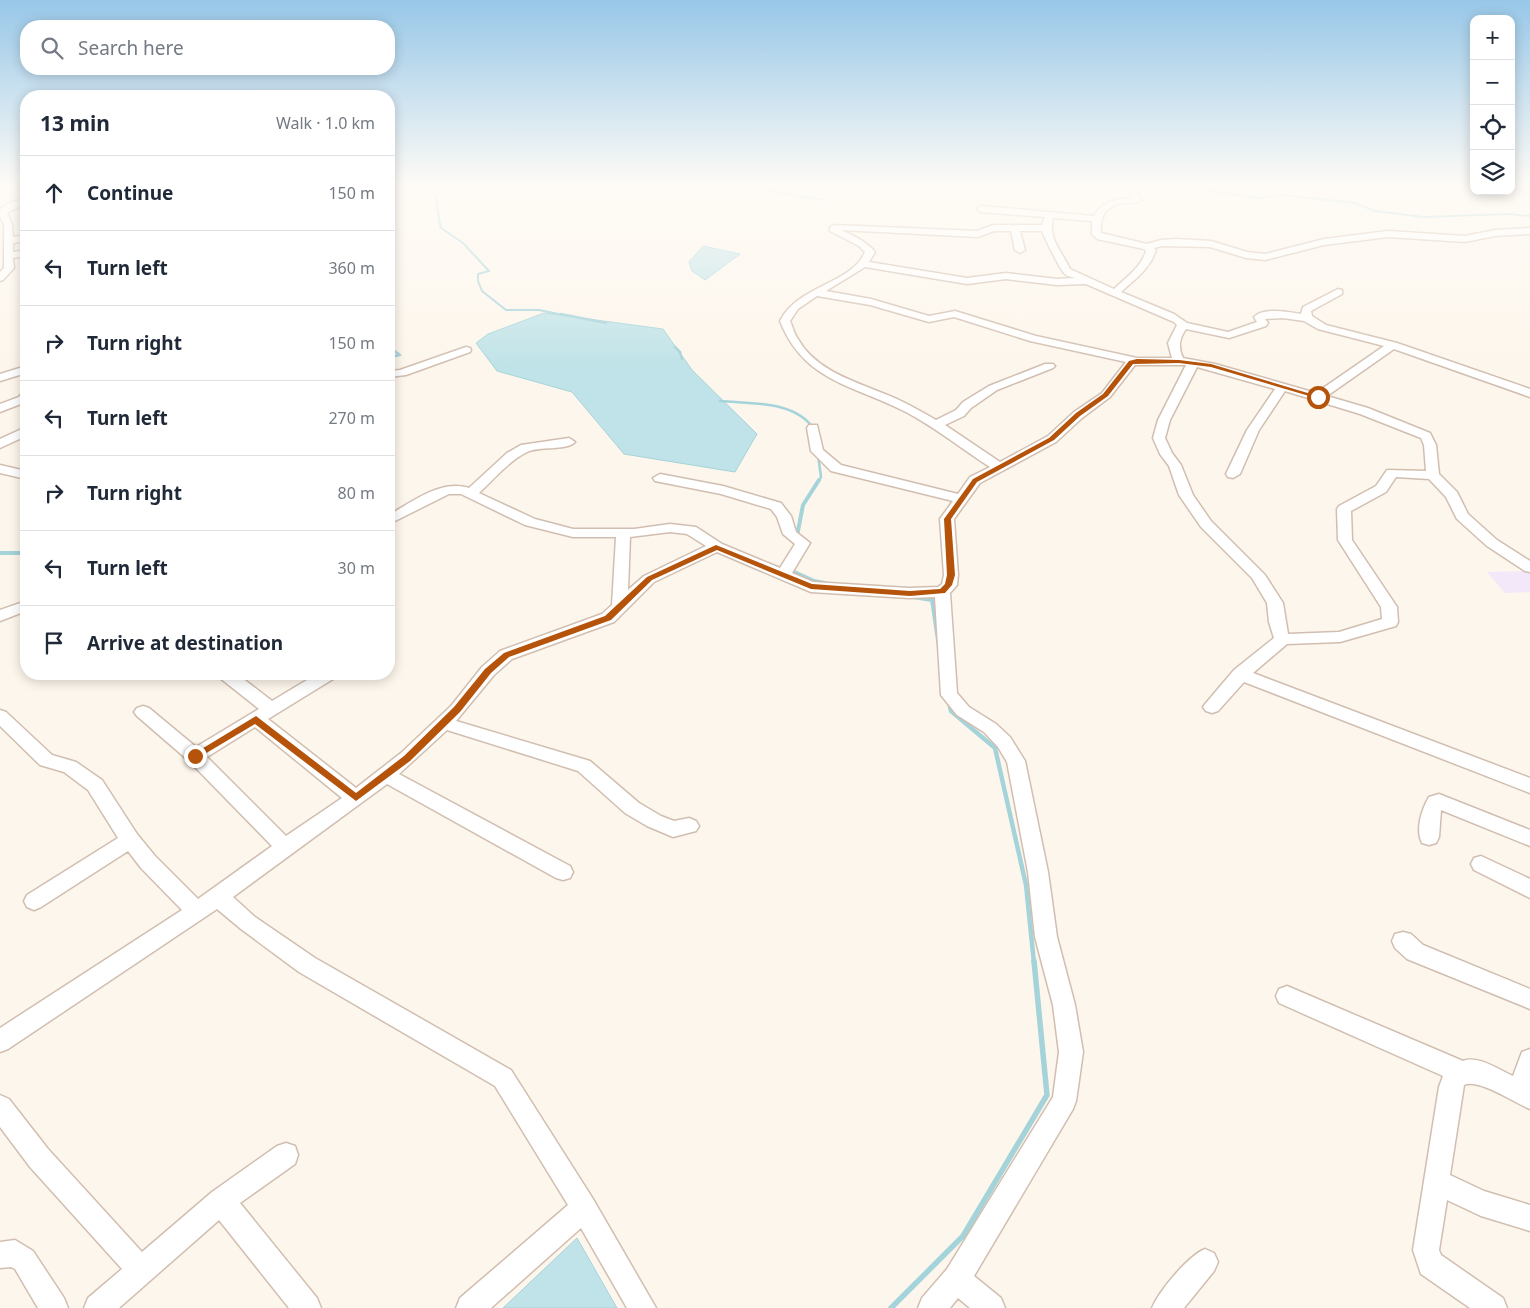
<!DOCTYPE html>
<meta charset="utf-8">
<style>
:root{--surface:#fff;--page:#f2f2f3;--text:#1f2937;--muted:#747a83;--line:#e0e1e3}
body{margin:0;font-family:"Noto Sans",sans-serif;background:var(--page);color:var(--text)}
.controls{position:absolute;right:15px;top:15px;display:grid;overflow:hidden;border-radius:10px;box-shadow:0 2px 12px #0003}
.controls button{width:45px;height:45px;display:grid;place-items:center;padding:0;border:0;border-bottom:1px solid var(--line);background:var(--surface);color:var(--text);font:25px sans-serif}
.stop{position:absolute;width:15px;height:15px;margin:-11px;border:4px solid #b45309;border-radius:50%;background:#fff}
.stop.end{background:#b45309;border-color:#fff;box-shadow:0 1px 5px #0008}
.list{margin:0;padding:0;list-style:none}
h2{display:flex;justify-content:space-between;align-items:center;height:65px;margin:0;padding:0 20px;font-size:21px}
h2 small{font-size:16px;font-weight:400;color:var(--muted)}
.list li{display:grid;grid-template-columns:32px 1fr auto;gap:15px;align-items:center;box-sizing:border-box;height:75px;padding:0 20px;border-top:1px solid var(--line)}
.list b{display:block;font-size:19px;white-space:nowrap}
.list em{font-size:16px;font-style:normal;color:var(--muted)}
.icon{flex:none;width:28px;height:28px;fill:none;stroke:currentColor;stroke-width:2;stroke-linecap:round;stroke-linejoin:round}
.map{position:relative;flex:none;width:1530px;height:1308px;overflow:hidden}
.search{position:absolute;background:var(--surface);box-shadow:0 2px 12px #0003;left:20px;top:20px;width:375px;height:55px;display:flex;align-items:center;gap:12px;box-sizing:border-box;padding:0 18px;border-radius:20px;color:var(--muted);font-size:19px}
.panel{position:absolute;background:var(--surface);box-shadow:0 2px 12px #0003;left:20px;top:90px;width:375px;height:590px;border-radius:20px}
.map>svg:first-child{display:block}
</style>
<div class="map">
<svg width="1530" height="1308" viewBox="0 0 1530 1308">
<rect width="100%" height="100%" fill="#fdf6ec"/>
<path fill="#f3e8fa" d="M1530,571V592L1505,593L1487,572Z"/>
<path fill="#bfe3e8" stroke="#a5d3da" d="M703,246L740,254L705,280L692,271L689,262Z
M544,313L663,329L692,370L757,434L735,472L624,454L572,392L497,371L476,343L488,334Z
M577,1238L617,1308H503Z"/>
<g fill="none" stroke-linecap="round" stroke-linejoin="round">
<path stroke="#a5d3da" stroke-width="2" d="M458,186L438,191L436,199L440,224L441,228L463,243L489,271L478,274V281L482,291L506,310H539L568,316
M752,186L795,196L825,200
M1129,186L1198,189L1257,198L1282,195L1355,203L1375,211L1423,217L1508,214L1530,216"/>
<path stroke="#a5d3da" stroke-width="2.5" d="M561,314L606,323
M389,347L400,355L389,357
M675,347L680,352L682,359
M720,401C751,404 794,400 814,429
M818,455L821,477L819,481"/>
<path stroke="#a5d3da" stroke-width="4" d="M797,536L803,505L819,480
M0,553H26
M790,570L814,581L825,583
M913,597L932,600L939,647"/>
<path stroke="#a5d3da" stroke-width="4.5" d="M949,702L951,711L995,748L1026,885L1034,963"/>
<path stroke="#a5d3da" stroke-width="5.5" d="M891,1308L963,1236L1047,1095L1034,961"/>
<g stroke="#d1beb0" stroke-width="3">
<path id="minor" d="M1126,186H1134L1141,200C1137,203 1131,203 1125,203C1106,205 1100,216 1101,233L1147,244L1161,240L1176,239L1211,241L1247,252L1265,254L1324,239L1388,231L1465,236L1495,230L1530,228V234L1495,236L1465,242L1388,237L1324,245L1265,260L1246,258L1210,247L1162,246L1154,248L1156,250C1150,269 1135,279 1121,292L1174,314L1187,323L1228,332L1257,322L1254,317C1264,307 1288,312 1301,314L1303,307L1338,289L1342,290V294L1311,311L1312,316L1326,325L1397,343L1530,389V397L1394,349L1327,396L1368,408L1430,433L1436,445L1439,474L1457,492L1468,514L1497,540L1530,561V572L1525,571L1487,546L1457,519L1446,497L1429,479L1396,477L1386,492L1351,511L1352,540L1397,607L1398,622L1396,626L1340,642L1287,644L1253,673L1530,778V793L1244,682L1218,711L1212,713L1206,711L1203,707L1206,703L1234,670L1274,638L1269,622L1267,603L1252,578L1201,527L1179,495L1169,466L1160,454L1153,438L1158,420L1186,365H1135L1110,397L1082,418L1056,442L980,483L954,519L958,575L957,585L950,593L957,693L969,707L996,724L1010,737L1025,761L1048,872L1057,937L1075,1005L1083,1052L1076,1101L1073,1109L974,1276L1001,1298L1005,1308H970L958,1298L950,1308H918L922,1298L947,1269L1053,1097L1059,1052L1053,1005L1035,937L1028,872L1007,762L998,747L984,732L957,715L941,695L935,597L909,598L811,592L717,552L654,582L614,622L512,659L494,675L456,721L590,761L639,803L661,816L674,821L689,818L696,821L699,826L696,831L673,837L666,834L647,826L625,813L578,771L447,730L399,774L570,866L573,872L570,878L563,880L556,878L387,784L233,897L255,917L315,958L511,1070L593,1199L656,1308H627L581,1228L491,1308H456L460,1298L568,1205L495,1086L299,972L241,929L217,909L8,1049L0,1052V1028L182,910L141,868L128,851L41,907L34,910L27,907L24,901L27,895L118,838L88,790L64,772L40,765L0,726V710L6,712L52,755L76,762L102,780L137,834L155,856L198,899L272,846L189,761L137,716L134,712L137,708L143,706L149,708L196,747L259,709L220,678L218,674H237L272,701L317,674H335L333,679L268,719L356,788L401,753L451,706L482,667L500,651L602,614L612,605L616,537H573L525,525L461,494H449L389,524V515C412,502 441,479 469,488L507,453L521,445L569,438L575,442C567,451 539,446 527,452C509,461 494,479 479,493L535,519L573,529H634L670,524L696,527L722,544L780,568L795,544L783,534L777,517L771,509L721,494L655,481L653,478L660,474L723,486L781,503L791,516L796,532L810,543L792,573L813,582L909,588L938,587L942,584L944,575L940,519L953,501L831,471L811,451L807,428L809,425H817L823,450L841,465L958,494L970,477L990,467C962,449 936,428 906,412C854,385 804,382 780,321C798,285 852,284 865,252L859,246L830,231V227L835,225L977,231L993,225H1042L1045,217L981,212L977,209L981,206L1094,216C1103,201 1115,199 1132,198ZM1053,218L1092,221V234L1097,239L1144,249L1146,251C1141,268 1126,277 1114,289L1070,269C1061,250 1048,239 1053,218ZM841,230L978,237L994,231H1011L1015,250L1020,253L1025,250L1020,231H1042C1043,235 1061,271 1064,273C1066,276 1071,277 1075,278L1057,279L1006,273L967,278L869,262L875,252C866,241 854,236 841,230ZM865,267L967,284L1006,279L1057,285L1086,284L1174,322L1177,325L1168,343L1172,358H1137L1036,336L955,311L929,316L871,299L826,291ZM817,296L870,305L929,322L954,317L1030,341L1126,362L1102,393L1074,412L1048,436L1000,462L945,425L964,416L971,408L997,390L1053,368L1055,366L1053,364H1045L989,386L963,402L956,410L936,420C924,413 912,406 899,400C865,384 817,374 798,339C794,334 793,327 790,321L798,309ZM1283,318L1304,321L1318,329L1384,346L1316,393L1215,364L1183,358C1178,347 1179,339 1186,329L1229,338L1266,326L1268,323L1265,319ZM1197,367L1275,389L1247,430L1226,474L1228,477L1233,478L1240,474L1259,430L1285,391L1360,414L1421,438L1424,445L1426,471L1387,470L1376,486L1339,506L1337,509L1338,540L1381,607L1382,619L1339,632L1288,634L1283,603L1265,575L1211,521L1193,495L1181,465L1172,453L1165,438L1170,420ZM670,532L687,534L706,546L644,576L628,590L630,537ZM255,727L342,798L286,836L207,757Z
M1511,186H1530V189H1511Z
M26,198V203L7,213L12,224L13,237L26,235V241L13,243V252L26,250V256L13,258L14,268L3,280L0,281V272L4,268V224L0,217V209L9,203Z
M466,347L470,348L471,350L470,352L406,375L389,377V371L400,370Z
M26,366V373L0,381V374Z
M26,391V402L0,412V404L19,397L22,393Z
M26,427V436L0,448V439Z
M0,465L26,471V479L0,473Z
M26,601V611L0,621V610Z
M1439,794L1530,830V846L1441,810L1439,837L1436,843L1429,845L1422,843C1415,829 1422,809 1429,797Z
M1481,856L1530,879V898L1474,870L1471,864L1474,858Z
M1403,932L1411,934L1423,945L1530,989V1009L1407,959L1395,948L1392,941L1395,934Z
M1287,986L1463,1061C1478,1055 1499,1070 1513,1076L1522,1052L1530,1049V1109C1515,1103 1478,1078 1464,1085L1450,1175L1484,1191L1530,1205V1231L1481,1216L1447,1200L1439,1250L1441,1255L1503,1298L1507,1308H1470L1421,1274L1413,1250L1439,1087L1443,1076L1279,1003L1276,996L1279,989Z
M0,1095L9,1099L48,1149L142,1252L212,1192L277,1146L286,1143L295,1146L298,1155L295,1164L240,1203L317,1298L321,1308H289L219,1220L119,1308H84L88,1298L122,1269L30,1167L0,1127Z
M15,1240L33,1251L64,1298L68,1308H38L15,1269L11,1267L0,1268V1242Z
M1205,1249L1214,1253L1218,1262L1214,1271L1184,1308H1152C1159,1291 1188,1256 1205,1249Z"/>
</g>
<use href="#minor" fill="#fff" fill-rule="evenodd"/>
</g>
<linearGradient id="sky" x2="0" y2="1"><stop stop-color="#97c7e8"/><stop offset="0.5" stop-color="#fefbf6"/><stop offset="1" stop-color="#fefbf6" stop-opacity="0"/></linearGradient>
<rect width="1530" height="369" fill="url(#sky)"/>
<path fill="#b45309" d="M1137,359L1179,360L1211,364L1321,397L1316,398L1211,367L1179,363L1133,364L1108,396L1080,416L1054,440L977,482L951,519L955,575L952,585L945,593L910,596L811,589L717,550L652,580L611,620L509,657L491,673L460,712L410,761L356,801L255,724L198,758L195,759L190,756L256,716L356,793L404,756L454,707L485,669L504,653L605,616L647,577L716,545L812,584L910,591L940,589L945,584L947,575L944,519L973,479L1049,438L1076,413L1103,394L1129,361Z"/>
</svg>
<div class="controls">
<button>+</button>
<button>−</button>
<button><svg class="icon" aria-label="locate" viewBox="0 0 24 24"><circle cx="12" cy="12" r="6"/><path d="M12 2v4M12 18v4M2 12h4M18 12h4"/></svg></button>
<button><svg class="icon" aria-label="layers" viewBox="0 0 24 24"><path d="M12 4l9 5-9 5-9-5zM3 14l9 5 9-5"/></svg></button>
</div>
<div class="stop" style="left:1318px;top:397px"></div>
<div class="stop end" style="left:195px;top:756px"></div>
<div class="search"><svg class="icon" aria-label="search" viewBox="0 0 24 24"><circle cx="10" cy="10" r="6"/><path d="M15 15l6 6"/></svg>Search here</div>
<section class="panel">
<h2>13 min<small>Walk · 1.0 km</small></h2>
<ul class="list">
<li><svg class="icon" aria-label="ahead" viewBox="0 0 24 24"><path d="M12 20V5M6 11l6-6 6 6"/></svg><div><b>Continue</b></div><em>150 m</em></li>
<li><svg class="icon" aria-label="left" viewBox="0 0 24 24"><path d="M17 20v-9H6M10 6l-5 5 5 5"/></svg><div><b>Turn left</b></div><em>360 m</em></li>
<li><svg class="icon" aria-label="right" viewBox="0 0 24 24"><path d="M7 20v-9h11M14 6l5 5-5 5"/></svg><div><b>Turn right</b></div><em>150 m</em></li>
<li><svg class="icon" aria-label="left" viewBox="0 0 24 24"><path d="M17 20v-9H6M10 6l-5 5 5 5"/></svg><div><b>Turn left</b></div><em>270 m</em></li>
<li><svg class="icon" aria-label="right" viewBox="0 0 24 24"><path d="M7 20v-9h11M14 6l5 5-5 5"/></svg><div><b>Turn right</b></div><em>80 m</em></li>
<li><svg class="icon" aria-label="left" viewBox="0 0 24 24"><path d="M17 20v-9H6M10 6l-5 5 5 5"/></svg><div><b>Turn left</b></div><em>30 m</em></li>
<li><svg class="icon" aria-label="arrive" viewBox="0 0 24 24"><path d="M6 21V4h12l-3 4 3 4H6"/></svg><div><b>Arrive at destination</b></div></li>
</ul>
</section>
</div>
